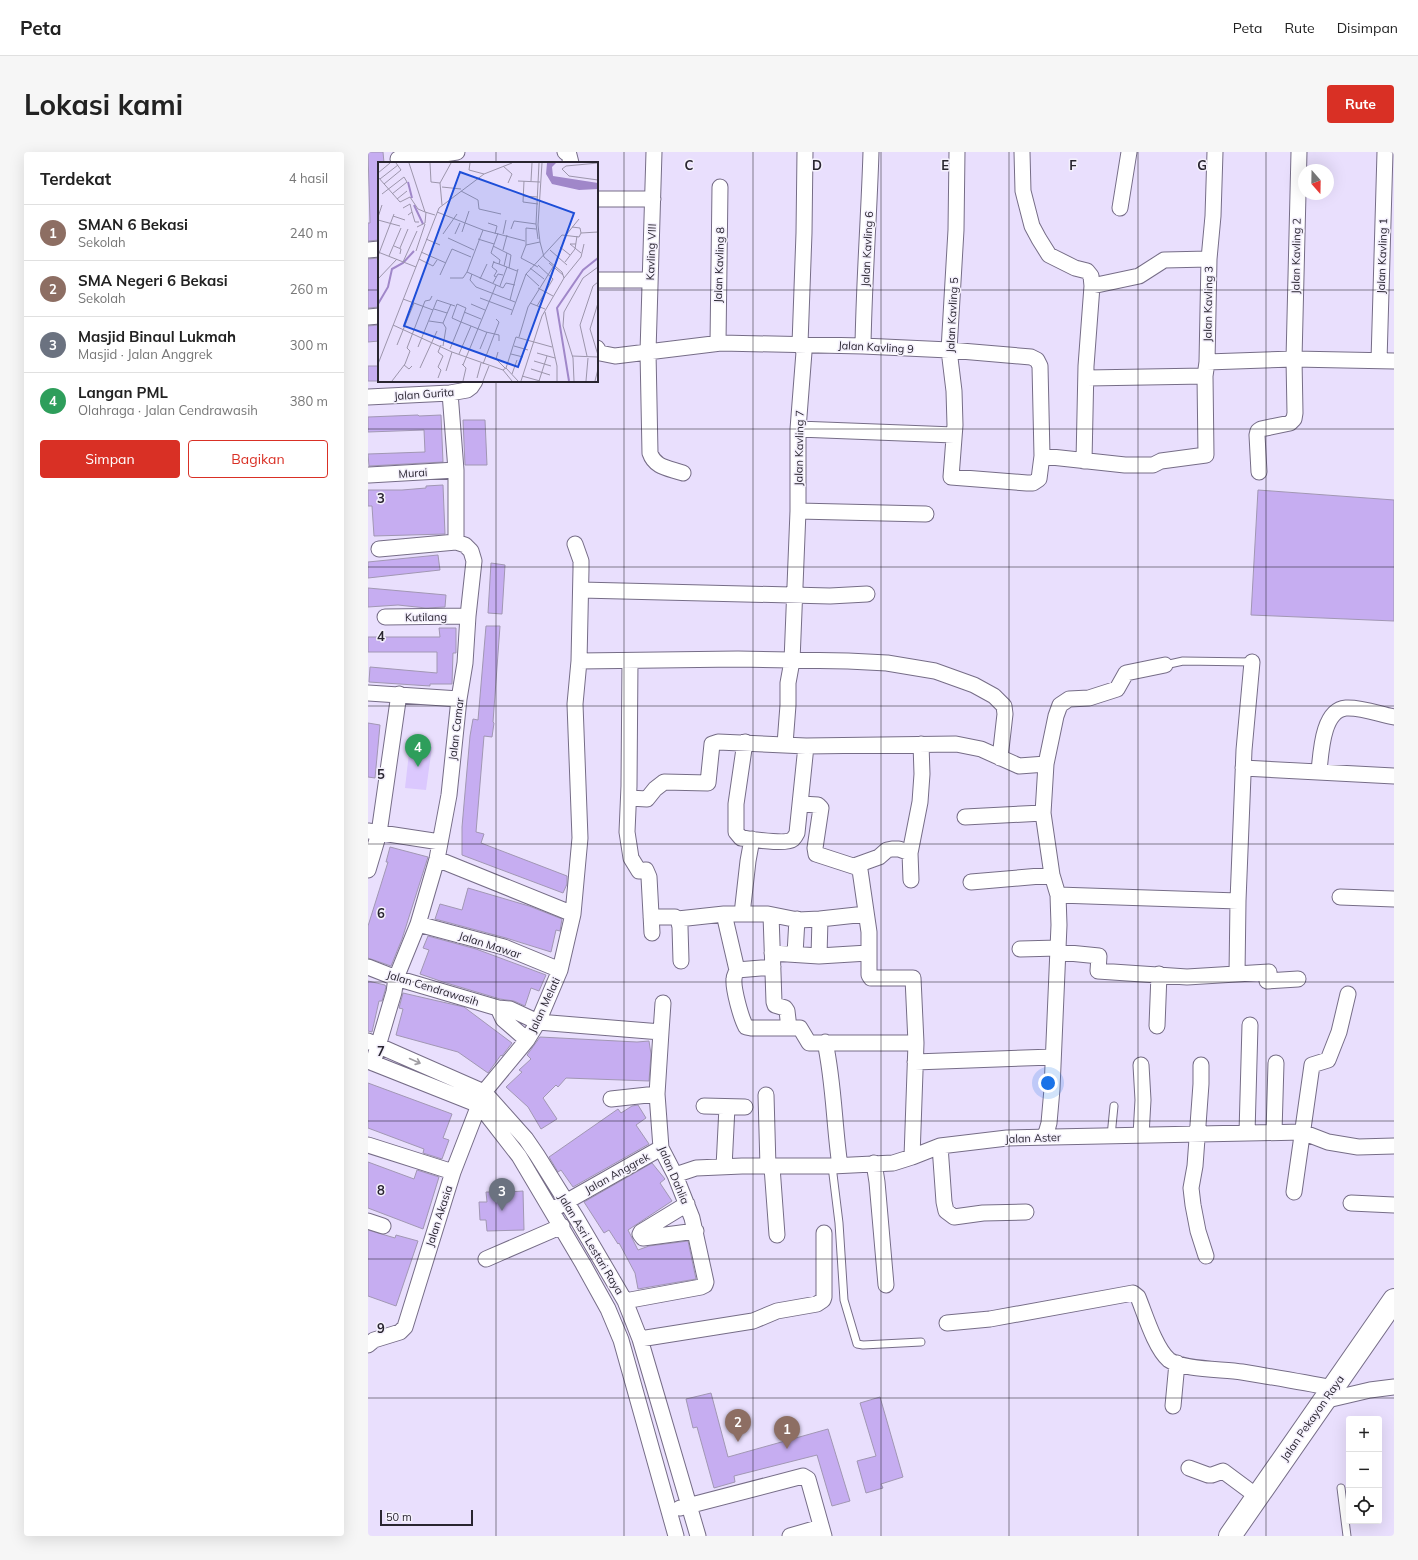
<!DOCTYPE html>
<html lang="id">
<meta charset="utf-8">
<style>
:root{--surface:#fff;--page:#f6f6f6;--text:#222;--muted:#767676;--line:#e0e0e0;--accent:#d93025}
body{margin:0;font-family:Mulish,sans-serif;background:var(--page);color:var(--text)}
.controls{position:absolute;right:12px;bottom:12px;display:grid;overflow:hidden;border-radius:4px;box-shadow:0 4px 16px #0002}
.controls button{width:36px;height:36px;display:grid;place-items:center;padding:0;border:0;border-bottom:1px solid var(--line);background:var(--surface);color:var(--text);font:20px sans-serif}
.compass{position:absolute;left:930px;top:12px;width:36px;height:36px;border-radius:50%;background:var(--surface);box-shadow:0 4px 16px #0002;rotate:160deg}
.scale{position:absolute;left:12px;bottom:10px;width:93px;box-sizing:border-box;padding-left:4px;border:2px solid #292530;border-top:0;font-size:11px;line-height:14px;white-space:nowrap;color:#292530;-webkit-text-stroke:3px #f4f0fc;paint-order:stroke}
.you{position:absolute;left:680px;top:931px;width:14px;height:14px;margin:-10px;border:3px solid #fff;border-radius:50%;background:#1a73e8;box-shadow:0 0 0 6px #1a73e833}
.badge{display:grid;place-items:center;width:26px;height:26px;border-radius:50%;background:var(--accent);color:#fff;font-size:13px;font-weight:700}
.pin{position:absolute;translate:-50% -33px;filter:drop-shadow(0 1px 2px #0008)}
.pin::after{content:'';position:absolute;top:21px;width:14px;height:12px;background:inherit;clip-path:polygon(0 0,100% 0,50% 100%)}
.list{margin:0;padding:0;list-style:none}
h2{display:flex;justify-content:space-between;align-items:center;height:52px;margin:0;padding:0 16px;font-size:17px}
h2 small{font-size:13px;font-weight:400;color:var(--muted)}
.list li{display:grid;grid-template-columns:26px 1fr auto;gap:12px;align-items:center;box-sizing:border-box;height:56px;padding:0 16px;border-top:1px solid var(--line)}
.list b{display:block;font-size:15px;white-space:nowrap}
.list p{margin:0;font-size:13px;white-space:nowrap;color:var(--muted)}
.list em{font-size:13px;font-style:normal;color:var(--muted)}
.actions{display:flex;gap:8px;padding:12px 16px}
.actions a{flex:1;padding:9px 0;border:1px solid var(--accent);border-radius:4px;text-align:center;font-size:14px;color:var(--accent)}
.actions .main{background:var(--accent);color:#fff}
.icon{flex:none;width:22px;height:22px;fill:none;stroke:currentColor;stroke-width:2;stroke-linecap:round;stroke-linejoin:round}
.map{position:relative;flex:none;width:1026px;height:1384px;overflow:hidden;border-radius:4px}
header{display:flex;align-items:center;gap:24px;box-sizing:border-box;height:56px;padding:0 20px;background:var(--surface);border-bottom:1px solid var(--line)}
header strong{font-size:19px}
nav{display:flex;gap:22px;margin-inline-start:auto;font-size:14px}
.intro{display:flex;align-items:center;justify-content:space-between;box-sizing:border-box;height:96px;padding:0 24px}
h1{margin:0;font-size:28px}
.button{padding:10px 18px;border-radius:4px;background:var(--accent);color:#fff;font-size:14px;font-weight:700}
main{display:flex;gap:24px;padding:0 24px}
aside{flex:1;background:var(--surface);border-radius:4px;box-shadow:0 4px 16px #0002}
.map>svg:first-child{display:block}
</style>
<header>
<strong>Peta</strong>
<nav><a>Peta</a><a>Rute</a><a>Disimpan</a></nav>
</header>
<div class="intro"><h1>Lokasi kami</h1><a class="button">Rute</a></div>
<main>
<aside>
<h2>Terdekat<small>4 hasil</small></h2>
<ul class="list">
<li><span class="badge" style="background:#8d6e63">1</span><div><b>SMAN 6 Bekasi</b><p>Sekolah</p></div><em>240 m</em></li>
<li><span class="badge" style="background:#8d6e63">2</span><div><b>SMA Negeri 6 Bekasi</b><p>Sekolah</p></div><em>260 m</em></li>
<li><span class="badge" style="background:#6b7280">3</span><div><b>Masjid Binaul Lukmah</b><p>Masjid · Jalan Anggrek</p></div><em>300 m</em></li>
<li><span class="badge" style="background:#2e9e5b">4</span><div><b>Langan PML</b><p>Olahraga · Jalan Cendrawasih</p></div><em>380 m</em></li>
</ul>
<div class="actions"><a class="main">Simpan</a><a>Bagikan</a></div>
</aside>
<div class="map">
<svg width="1026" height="1384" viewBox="0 0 1026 1384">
<rect width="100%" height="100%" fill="#e9dffd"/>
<path fill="#dbc8fe" d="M42,592L64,595L58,638L37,636Z"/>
<path fill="#c6adf1" stroke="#a197b3" d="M0,0H15L16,11H11V88L0,89V71H2Z
M11,106V155L0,156V107Z
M11,173V189L0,190V174Z
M0,214H11V229H0Z
M50,263L51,264L73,263L75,310L1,314L0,302L57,300L56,278L0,280V265Z
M95,268H117L119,313H97Z
M75,333L77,382L6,384L4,354H0V338H34L58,336V334Z
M890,338L1026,348V469L883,463Z
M70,403L72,418L0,426V410Z
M123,411L137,413L134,462L120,461Z
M0,436L78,443L77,455L58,456L30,453L0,455Z
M118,474H132L125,570L126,571L124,585L116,584L108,680L116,682L113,691L199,724V732L195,741L94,703V675L102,584L105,567L110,568Z
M71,476H88V501H85L84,532H62V534L1,530L2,515L69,521V500H0V485H72Z
M0,571L12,573L7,626L0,625Z
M22,695L60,705L34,787L23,814L0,806V774L20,710H18Z
M100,736L161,754L194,767L192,779L188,778L183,800L138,786L67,767L72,752L94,758Z
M60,784L108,797L178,823L171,839L163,836L157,854L146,849L132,847L75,830L52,822L61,798L55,796Z
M0,829L17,833L18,835L14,849H11L4,880L0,879Z
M35,841L96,855L144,891L134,904L133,903L120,921L90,900L28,883L35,857L31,856Z
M172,885L269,890L281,889L283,902L281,929L198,926L190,935L188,933L175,946L189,967L173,977L160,955L138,935L154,920L151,918L163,907L159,903Z
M0,931L84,962L75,986L81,988L74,1007L55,1001L56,997L0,976Z
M270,953L278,966L268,973L281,992L205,1035L193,1018L190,1020L181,1005L250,957L253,961L264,954Z
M0,1010L46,1027L49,1018L71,1025L55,1077L0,1056Z
M284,1011L297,1027L292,1031L304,1049L260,1078L270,1098L281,1094L320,1089L328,1127L270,1137L267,1121L251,1091L250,1092L241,1078L236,1081L216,1050Z
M141,1035V1040L155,1039L156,1078L119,1079L118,1068H112L111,1050H119L118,1040H131V1036Z
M0,1078L27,1086L28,1083L50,1089L28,1154L0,1144Z
M343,1241L360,1305L460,1277L482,1349L464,1354L449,1303L366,1324L367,1330L346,1336L329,1275L325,1276L318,1247Z
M512,1245L535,1325L513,1332L515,1336L498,1341L489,1309L508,1304L492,1251Z"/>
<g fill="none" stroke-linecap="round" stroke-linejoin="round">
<g stroke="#766d87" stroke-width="9">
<path id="lane" d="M797,513L815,509L884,510
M743,984L746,954
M464,1014L471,1071L476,1148L489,1192L495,1193L553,1190
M973,1336L979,1384"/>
</g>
<g stroke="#766d87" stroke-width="17">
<path id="street" d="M197,0L201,3L203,11
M286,0L280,200L282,301C287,316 301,316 315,321
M654,0L655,39L664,74L671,87L681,103L707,116L719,119L723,124L724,134L771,124L796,108L841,107
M30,7L56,5L89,0
M229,47H285
M752,56L761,0
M0,98L11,97
M229,128H282
M0,165L11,164
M350,191L352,35
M495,194C496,129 501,65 503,0
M229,196L232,201L247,204L353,191L495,194L581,198L663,205L669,208L672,214L674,304L671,327L665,331H659L583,325L587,273L586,239L581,198L588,78L589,0
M1011,209L1017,0
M839,210L926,207L1026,209
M719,226L837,224
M0,245L82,241L99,238L103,235L107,229
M430,277L586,283
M674,304L757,313H785L793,309L838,303L837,224L839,210L841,107L845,64L847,0
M716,309L718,214L724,134
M891,320L889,283L890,279L893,277L922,271L926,267L927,261L926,207L931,0
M1,323L88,318
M430,359L558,362
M11,397L88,390
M213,438L462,444L499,442
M17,465L100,464
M211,509L370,507L480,509L519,511L567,519L606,533L626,544L636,554L637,562L632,606
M262,509L261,634L259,680L263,706L271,719L278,718L281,725L284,781
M0,541L91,547
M377,590L368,652V680L373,686C383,687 418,693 425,687C427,685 428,683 429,681L438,594
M417,592L420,553V531L424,509L430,359V277L436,200L432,192L436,81L437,0
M678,612L688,564L692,553L701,547L721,546L749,537L758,521L797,513
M875,616L1026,624
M951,619C953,602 954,558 978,556C993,555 1011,562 1026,565
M261,646L279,647L287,637L296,630L340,631L344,592L350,590L438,594L588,592L613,597L651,614L678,612L675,661L684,723L690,743L691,773L684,937L681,971L677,985
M433,652L450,653L453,656L447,696L448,702L488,715L492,718L501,780V823L503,826H545L548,891L544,1005
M597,665L675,661
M0,679L72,690
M69,707L205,762
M486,714L511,705L519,698L524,697H531L542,701
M0,718L11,681L31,542
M543,728L542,701L552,650L554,622L553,592
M603,730L684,723
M690,743L870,749L876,598L884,510
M972,745L1026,747
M356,762L369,818C368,821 366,824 366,827C365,837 373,866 378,875L383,876H432L441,891H548
M374,762L380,709L384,687
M498,762L452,767L451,804L500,801
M403,763L406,850L407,853L417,856L419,859L421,876
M283,765H307L310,767L356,762H400L430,768L452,767
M310,767L312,775L313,809
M50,772L136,795L192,818
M652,797L690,796
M691,800L731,804L730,819L819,825L901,820L899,829L930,827
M404,801L451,804
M427,802L429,767
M0,815L28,826L130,856L135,867L159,888
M369,818L405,815
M869,822L870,749
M130,856L142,857L170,870L293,880L289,942L293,996L307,1023L324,1066L338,1130L337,1133L333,1135L257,1149
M789,874L791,822
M293,880L295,851
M0,889L116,940L158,987L169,1003L209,1067L257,1149L272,1187L330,1384
M457,890C466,931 466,973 472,1014
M0,909L106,951L116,959L151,1004L215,1112L240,1157L253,1188L308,1384
M547,910L685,905
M5,911L26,840L28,826L50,772L69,707L81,643L91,547L97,511L100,464L106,409L103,399L97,393L88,390V318L82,241
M773,913L775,948L773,983
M833,913V932L827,1014L823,1036L825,1053L830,1079L838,1104
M398,943L400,1015
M243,947L289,942
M336,954L377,955
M906,980L908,911
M879,981L882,873
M0,993L85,1020
M572,994L576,1050L578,1059L586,1065L615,1061L658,1060
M506,1011L509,1030L518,1133
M356,1015L359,955
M404,1015L409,1083
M307,1023L328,1016L374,1014H464L525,1011L544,1005L572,994L639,986L934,980L960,990L990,995L1026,994
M926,1040L944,913L960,908L971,880L980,842
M983,1051L1026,1053
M319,1052L273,1080L272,1082L275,1086L328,1079
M189,1055L293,996
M0,1069L15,1074
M118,1107L194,1074
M579,1171L622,1167L765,1141L770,1145C777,1162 787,1196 801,1208C815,1218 856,1217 874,1220C904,1225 934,1230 964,1236
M272,1187L385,1169L409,1159L449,1152L455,1148L456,1145V1081
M0,1193L6,1188L32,1180L37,1175L85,1020L116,940L159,888L170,870L192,818L205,762L212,686L207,552L211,509L213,417V409L207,392
M955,1249L1002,1238L1026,1235
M805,1254L809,1211
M821,1316L840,1323H844L855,1319L890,1345
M312,1356L435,1324L440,1327L456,1384
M422,1384L453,1375"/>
</g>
<g stroke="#766d87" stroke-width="24">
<path id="primary" d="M862,1384L1026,1148"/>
</g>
<use href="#lane" stroke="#fff" stroke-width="7"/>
<use href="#street" stroke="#fff" stroke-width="15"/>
<use href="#primary" stroke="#fff" stroke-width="22"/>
</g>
<defs><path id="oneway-shaft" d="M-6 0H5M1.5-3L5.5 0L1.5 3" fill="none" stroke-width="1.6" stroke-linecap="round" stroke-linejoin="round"/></defs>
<use stroke="#9f9da2" href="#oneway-shaft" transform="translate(47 909) rotate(24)"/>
<path fill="none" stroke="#292530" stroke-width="1" stroke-opacity="0.55" d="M128,0V11M256,0V1384M385,0V1384M513,0V1384M641,0V1384M770,0V1384M898,0V1384M0,138H11M229,138H1026M128,229V1384M0,277H1026M0,415H1026M0,554H1026M0,692H1026M0,830H1026M0,969H1026M0,1107H1026M0,1246H1026"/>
<g text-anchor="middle" stroke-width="3" stroke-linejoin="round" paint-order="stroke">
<g font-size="11" fill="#292530" stroke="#f4f0fc">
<text transform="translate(499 97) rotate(-87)" y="4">Jalan Kavling 6</text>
<text transform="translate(283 100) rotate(-88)" y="4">Kavling VIII</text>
<text transform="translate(928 104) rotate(-89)" y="4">Jalan Kavling 2</text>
<text transform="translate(1014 104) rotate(-88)" y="4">Jalan Kavling 1</text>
<text transform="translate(351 113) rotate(-88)" y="4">Jalan Kavling 8</text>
<text transform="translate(840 152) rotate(-89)" y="4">Jalan Kavling 3</text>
<text transform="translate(584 163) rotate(-87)" y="4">Jalan Kavling 5</text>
<text transform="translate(508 195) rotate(3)" y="4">Jalan Kavling 9</text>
<text transform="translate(56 242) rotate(-4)" y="4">Jalan Gurita</text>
<text transform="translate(431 296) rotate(-89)" y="4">Jalan Kavling 7</text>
<text transform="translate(45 321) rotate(-4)" y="4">Murai</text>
<text transform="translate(58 465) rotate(-1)" y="4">Kutilang</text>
<text transform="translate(88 577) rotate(-83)" y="4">Jalan Camar</text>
<text transform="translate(122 793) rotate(18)" y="4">Jalan Mawar</text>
<text transform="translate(65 836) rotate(17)" y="4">Jalan Cendrawasih</text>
<text transform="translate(176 853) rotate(-65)" y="4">Jalan Melati</text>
<text transform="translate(665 986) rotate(-2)" y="4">Jalan Aster</text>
<text transform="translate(249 1021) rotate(-29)" y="4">Jalan Anggrek</text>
<text transform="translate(306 1023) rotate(67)" y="4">Jalan Dahlia</text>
<text transform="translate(71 1064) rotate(-72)" y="4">Jalan Akasia</text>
<text transform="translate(223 1092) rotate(59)" y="4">Jalan Asri Lestari Raya</text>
<text transform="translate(944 1266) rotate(-55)" y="4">Jalan Pekayon Raya</text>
</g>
</g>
<g transform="translate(10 10)">
<rect width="220" height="220" fill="#e9dffd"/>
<path d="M169,1H178L174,5L175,14L220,21V27L201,28L174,22L168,12Z" fill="#a087c9"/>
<path fill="none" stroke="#a087c9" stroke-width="2" d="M30,20L34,36M36,43L45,62M0,142L10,125L14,107L25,101L36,89M191,219L179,146L205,108L220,96"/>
<path fill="none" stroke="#9c95ab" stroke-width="1" d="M31,1L47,50L57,53M52,1L53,20L62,21M92,1L91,8L106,12M164,1L160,63L162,80L166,95L184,110L186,116M220,1L188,4L184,7L191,14L220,18M125,4L134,12L130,21M0,11L12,1M0,15L22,40L32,35L40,47L47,50M2,17L20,3M140,19L162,20M146,19L145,40L160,42M153,19L154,1M62,21L73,1M62,21L64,43M6,22L23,8L18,1M64,25L83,27M83,29L100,38L101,47L123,52M4,32L26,15L29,20L14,32M145,34L160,35M19,37L29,29M25,46L32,42L34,50L30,53M34,50L37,60H41M59,50L105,68L147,79M15,54L27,58M0,55L4,43M0,58L22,64M110,61L119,64L117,72M39,65L47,61L48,50M194,65L202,66L203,71M133,67L136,59L158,62M158,67L148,66V83L143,96L160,105M105,68L89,110L125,126L128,121L137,123M84,70L91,49M65,72L79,52M77,72L82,61M125,72L128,58M188,73L201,57M70,76L96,88M48,77L62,83M100,77L116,82M160,77L158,62L161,1M198,82H192L203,91M148,83L162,80M16,84L23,87L22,92M115,84L133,93L131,106M182,85L192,93M22,86L30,67M125,88L129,73M172,88L189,103M38,89L47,62M0,90L38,105M43,90L68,101M0,94L16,52M11,94L23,66M41,97L55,104L59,98M116,99L114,105L119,109L116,114L118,115M25,100L39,69M115,100L121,102L122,98L113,91L120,71M187,100L197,87L199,74M171,101L185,113M121,102L139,109M126,104L129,91M152,106L166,117M94,112L92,118L98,125L137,140M148,112L161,124M62,113L74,87L93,95M72,116H85L89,110M0,117L19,97M102,117L109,102M115,121L120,112L125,113M122,124L129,105M160,126L175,134M102,136L134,148M25,137L55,148M132,138L140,107M152,141L167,147M220,141L212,167L220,193M93,142L107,148M159,144L175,117L160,103M56,147L69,151M86,150L103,157M167,150L179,204V219M133,153L148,112L184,73L201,75L203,71L220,70M51,159L65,161L68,166L65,184M65,161L73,142M15,163L74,190L125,208M141,175L150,145L175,105M19,183L36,141M136,184L150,188M40,185L59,138L77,144M72,187L83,160L88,146L79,142L74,156L83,160L108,170L121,173V179M102,187L109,170M120,190L118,197L127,206M159,191L177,196M81,192L93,164M133,192L145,195M194,194L220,195M209,194L202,163L215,124L220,120M156,199L173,204M0,202L61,46L106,12L134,1M84,202L88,206L85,219M105,202L121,160L118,157M26,203L31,207L34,204L32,206M85,203L118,123M42,206L59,169M128,206L138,175L174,185M153,207L172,213M68,209L74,190M134,212L139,198M144,214L162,219M60,216L63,208L60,205L65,194L60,190L63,183M99,216L103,201M14,219L27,202L32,189L29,186L47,139L52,138L54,134M105,219L111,204M134,219L125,208L128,206L140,219M143,219L164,154L186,116L203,95L206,82M161,219L169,194M196,219L195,196L185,164L186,150L205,116L220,105M208,219L210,196M217,219L220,207"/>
<path fill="#1d4ed8" fill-opacity="0.15" stroke="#1d4ed8" stroke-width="2" d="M82,10L196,51L140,205L26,164Z"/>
<rect width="220" height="220" fill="none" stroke="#292530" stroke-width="2"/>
</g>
<g font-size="13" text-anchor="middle" font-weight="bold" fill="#292530" stroke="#f4f0fc" stroke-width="3" stroke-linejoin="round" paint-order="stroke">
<text x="321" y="18">C</text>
<text x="449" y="18">D</text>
<text x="577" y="18">E</text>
<text x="705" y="18">F</text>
<text x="834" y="18">G</text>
<text x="13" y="351">3</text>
<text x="13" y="489">4</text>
<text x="13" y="627">5</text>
<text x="13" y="766">6</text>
<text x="13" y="904">7</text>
<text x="13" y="1043">8</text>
<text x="13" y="1181">9</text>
</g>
</svg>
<div class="controls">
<button>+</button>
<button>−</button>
<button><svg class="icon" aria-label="locate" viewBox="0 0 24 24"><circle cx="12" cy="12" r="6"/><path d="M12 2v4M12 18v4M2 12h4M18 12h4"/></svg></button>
</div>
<svg class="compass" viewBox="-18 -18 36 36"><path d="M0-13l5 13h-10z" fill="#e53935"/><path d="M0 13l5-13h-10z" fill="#767676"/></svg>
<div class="scale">50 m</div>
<div class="you"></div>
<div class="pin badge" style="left:419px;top:1297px;background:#8d6e63">1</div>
<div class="pin badge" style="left:370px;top:1290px;background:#8d6e63">2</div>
<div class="pin badge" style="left:134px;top:1059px;background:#6b7280">3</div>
<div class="pin badge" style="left:50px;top:615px;background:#2e9e5b">4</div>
</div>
</main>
